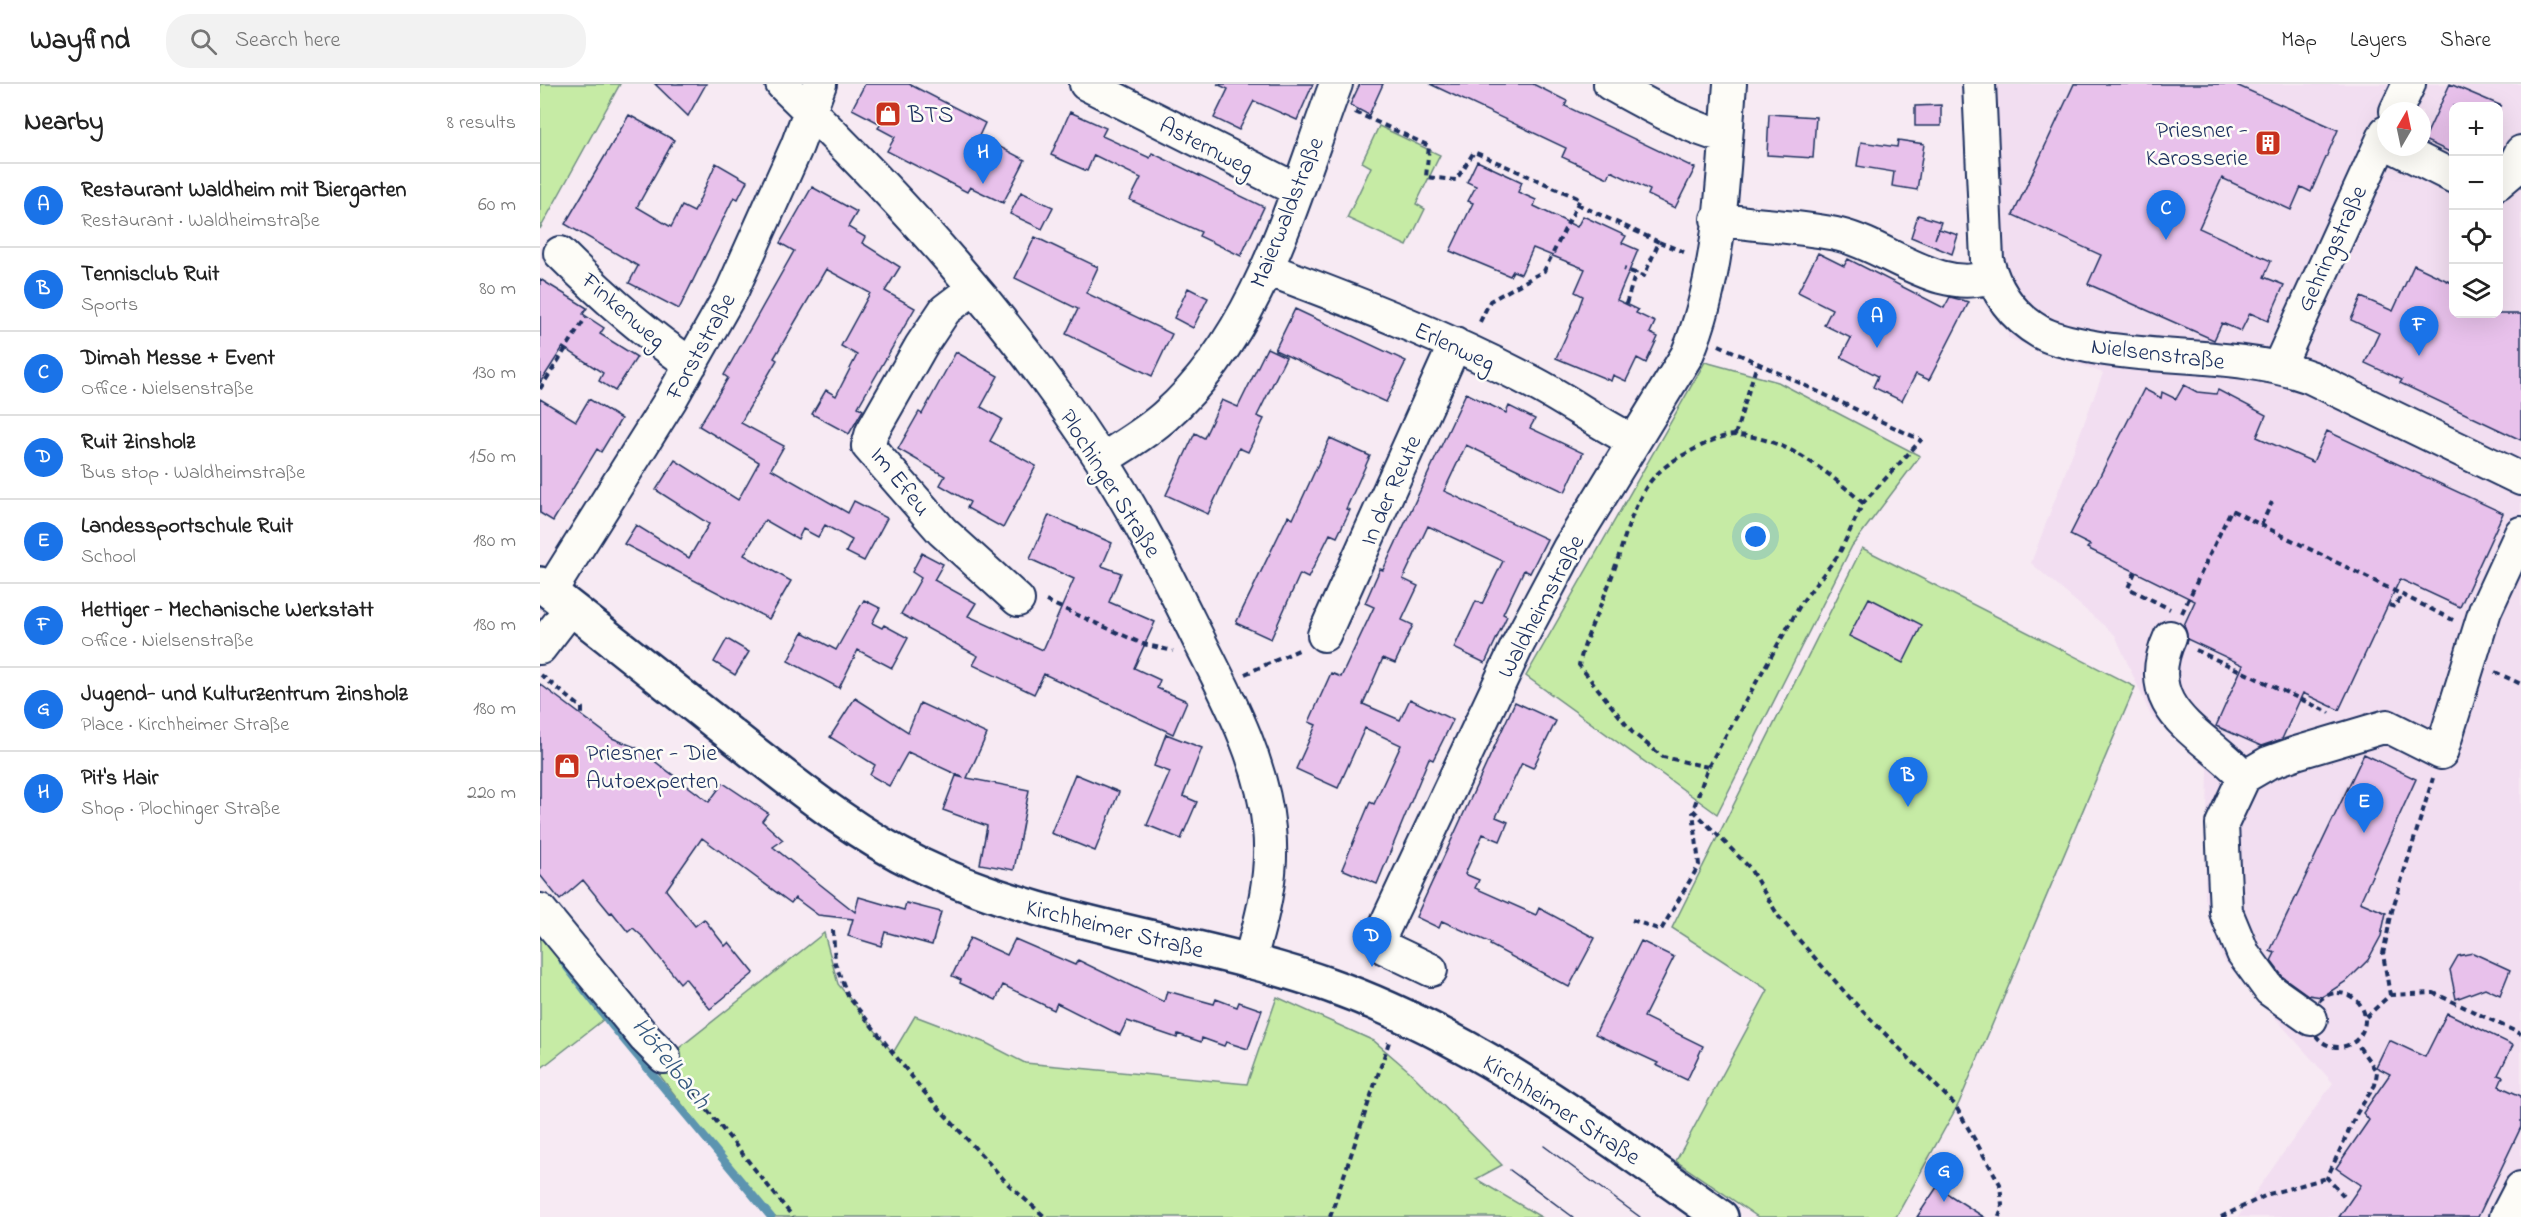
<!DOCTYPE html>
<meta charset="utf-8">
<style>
:root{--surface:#fff;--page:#f2f2f2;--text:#222;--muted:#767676;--line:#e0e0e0;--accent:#1a73e8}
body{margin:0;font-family:"Indie Flower",sans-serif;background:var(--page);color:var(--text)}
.controls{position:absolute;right:18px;top:18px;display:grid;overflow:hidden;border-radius:12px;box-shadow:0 6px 24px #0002}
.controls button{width:54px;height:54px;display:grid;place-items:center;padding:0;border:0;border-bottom:2px solid var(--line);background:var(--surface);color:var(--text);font:30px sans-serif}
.compass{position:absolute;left:1837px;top:18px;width:54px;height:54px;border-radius:50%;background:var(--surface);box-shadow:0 6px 24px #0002;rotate:9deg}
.you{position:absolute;left:1216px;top:453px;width:21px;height:21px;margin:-15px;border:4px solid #fff;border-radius:50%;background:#1a73e8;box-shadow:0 0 0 9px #1a73e833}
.badge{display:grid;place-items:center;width:39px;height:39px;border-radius:50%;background:var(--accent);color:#fff;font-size:20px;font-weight:700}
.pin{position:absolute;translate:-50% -50px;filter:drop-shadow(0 2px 3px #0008)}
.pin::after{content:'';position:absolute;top:32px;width:21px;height:18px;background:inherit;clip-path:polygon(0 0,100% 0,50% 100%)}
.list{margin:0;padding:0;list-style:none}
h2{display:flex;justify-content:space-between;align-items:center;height:78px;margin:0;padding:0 24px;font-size:26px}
h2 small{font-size:20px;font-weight:400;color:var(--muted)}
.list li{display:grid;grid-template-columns:39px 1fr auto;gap:18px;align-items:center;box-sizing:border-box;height:84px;padding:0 24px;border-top:2px solid var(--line)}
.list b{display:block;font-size:22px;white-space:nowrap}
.list p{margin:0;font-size:20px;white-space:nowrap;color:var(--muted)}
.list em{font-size:20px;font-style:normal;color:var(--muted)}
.icon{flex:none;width:33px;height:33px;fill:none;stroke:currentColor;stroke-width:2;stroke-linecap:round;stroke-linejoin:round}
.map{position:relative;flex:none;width:1981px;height:1133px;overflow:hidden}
header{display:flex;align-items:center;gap:36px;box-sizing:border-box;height:84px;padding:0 30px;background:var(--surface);border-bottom:2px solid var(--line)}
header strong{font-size:28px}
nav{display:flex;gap:33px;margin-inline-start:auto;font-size:21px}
.search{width:420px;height:54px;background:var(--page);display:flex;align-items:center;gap:15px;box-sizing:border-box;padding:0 21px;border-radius:24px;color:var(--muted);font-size:22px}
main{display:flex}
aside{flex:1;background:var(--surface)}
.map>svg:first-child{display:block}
</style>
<header>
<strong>Wayfind</strong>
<div class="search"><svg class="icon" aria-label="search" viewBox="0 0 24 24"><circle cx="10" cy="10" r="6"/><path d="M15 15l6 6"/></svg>Search here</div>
<nav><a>Map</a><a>Layers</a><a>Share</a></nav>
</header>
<main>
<aside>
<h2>Nearby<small>8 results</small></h2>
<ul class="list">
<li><span class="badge">A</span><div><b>Restaurant Waldheim mit Biergarten</b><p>Restaurant · Waldheimstraße</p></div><em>60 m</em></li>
<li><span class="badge">B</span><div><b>Tennisclub Ruit</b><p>Sports</p></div><em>80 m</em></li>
<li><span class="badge">C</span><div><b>Dimah Messe + Event</b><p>Office · Nielsenstraße</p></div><em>130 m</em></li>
<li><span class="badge">D</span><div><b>Ruit Zinsholz</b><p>Bus stop · Waldheimstraße</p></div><em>150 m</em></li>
<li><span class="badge">E</span><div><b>Landessportschule Ruit</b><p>School</p></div><em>180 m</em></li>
<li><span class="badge">F</span><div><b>Hettiger - Mechanische Werkstatt</b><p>Office · Nielsenstraße</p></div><em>180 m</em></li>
<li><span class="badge">G</span><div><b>Jugend- und Kulturzentrum Zinsholz</b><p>Place · Kirchheimer Straße</p></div><em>180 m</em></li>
<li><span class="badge">H</span><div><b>Pit's Hair</b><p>Shop · Plochinger Straße</p></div><em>220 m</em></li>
</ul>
</aside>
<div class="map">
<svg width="1981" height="1133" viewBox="0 0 1981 1133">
<rect width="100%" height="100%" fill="#f7eaf3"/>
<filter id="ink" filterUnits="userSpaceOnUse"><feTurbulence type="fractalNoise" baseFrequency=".0167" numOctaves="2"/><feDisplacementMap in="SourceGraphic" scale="12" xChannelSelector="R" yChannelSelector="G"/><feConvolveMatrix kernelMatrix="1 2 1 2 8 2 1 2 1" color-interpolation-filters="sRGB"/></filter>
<g filter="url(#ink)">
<path fill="#f2def1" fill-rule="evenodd" d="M1456,0H1981V1133H1698L1793,999L1682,874L1665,814L1668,685L1611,632L1575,551L1491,479L1563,289L1468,254ZM1914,22H1958V230H1914ZM1846,27H1882V63H1846Z"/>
<path fill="#c6eba5" stroke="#708d82" stroke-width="1.5" d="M0,0H80L0,145Z
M839,42L900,71L876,120L885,125L867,162L807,134L831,83L822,78Z
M1165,278L1238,298L1380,372L1312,462L1177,730L986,592Z
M1322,464L1595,603L1419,1019L1356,1133H1218L1136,1077L1228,906L1132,844Z
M284,849L298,900L353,969L375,932L446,959L485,979L707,1000L737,913L834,957L869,987L962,1081L936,1095L1001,1133H229L114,984Z
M0,851L68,932L0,985Z"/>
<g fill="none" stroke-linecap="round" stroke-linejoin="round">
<path stroke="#5d94b0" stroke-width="8" d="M23,878L73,943L231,1133"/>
</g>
<path fill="#e8c1eb" stroke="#1b2f5e" stroke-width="1.5" d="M115,0H166L148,32Z
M325,0H369L445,39L439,52L485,76L463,119L430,103L427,108L347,67L355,53L338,44L341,40L312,25Z
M677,0H773L757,36L714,17L699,46L674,34L688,5Z
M820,0H843L829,31L810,21Z
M890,0H993L1027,17L1025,22L1155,84L1135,124L1108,111L1110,106L1071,87L1068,94L1022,73L1026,64Z
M1534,0H1694L1798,46L1771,108L1761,103L1751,126L1682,94L1659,144L1731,177L1724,193L1744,201L1728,237L1710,229L1701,247L1682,239L1674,256L1548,200L1561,171L1473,131Z
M1910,0L1962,22H1914V70L1884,56Z
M1401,21V42H1375V22Z
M530,28L566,44L562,52L610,74L612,69L724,123L701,172L659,152L661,148L590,116L601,94L554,71L547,87L511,71Z
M1229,30L1276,33L1273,74L1227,71Z
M89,31L134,56L97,123L131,143L142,122L154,128L176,79L207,97L198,115L194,113L139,225L89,199L98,182L25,140Z
M1358,56L1384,60L1377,106L1352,102L1354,88L1317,82L1321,58L1357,63Z
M937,77L982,98L978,108L996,116L994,122L1037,143L1043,132L1086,152L1082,159L1098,166L1077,216L1098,226L1096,229L1115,238L1110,249L1118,253L1106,279L1097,274L1086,297L1073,291L1071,297L1016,274L1038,226L1043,212L1035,208L1045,185L993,164L981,190L973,187L970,192L910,167L933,119L928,117L936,102L927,98Z
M272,103L317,128L308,143L325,153L322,159L360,183L345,207L375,224L318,323L323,326L309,350L272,330L286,306L296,312L317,271L301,262L330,209L286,185L234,274L237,276L205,331L201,339L244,362L231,385L308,429L314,417L347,434L324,477L306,468L312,456L285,441L278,453L263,445L258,455L225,436L204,471L251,497L229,535L84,460L96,441L149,474L169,440L116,406L135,376L198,416L219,378L159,342L188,294L184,291L254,167L240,159Z
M481,108L513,123L502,145L470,130Z
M1378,131L1401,138L1395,155L1399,145L1418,151L1412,170L1371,153Z
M495,153L558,183L546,209L632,250L612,292L526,250L538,225L475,194Z
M1278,169L1304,182L1308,175L1404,224L1410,213L1429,218L1389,296L1376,290L1362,317L1333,303L1338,292L1301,273L1311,254L1284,241L1292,225L1258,208Z
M1874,181L1914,200V230H1981V356L1860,299L1862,296L1825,279L1839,249L1811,236L1821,213L1853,227Z
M0,195L47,224L43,230L64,244L60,250L97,273L75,307L59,297L63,289L23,263L0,299Z
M648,204L668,214L653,244L634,234Z
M755,225L866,277L846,318L735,266Z
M727,264L746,273L717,332L724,335L708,368L699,364L668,430L626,411L655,349L664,354L682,316L698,323Z
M416,268L458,292L441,323L462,335L450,357L496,382L463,444L427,424L430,418L400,401L405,392L358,365L379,328L382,330Z
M1644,301L1657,308L1676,310L1678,306L1726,331L1717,353L1773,378L1787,347L1963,429L1920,523L1860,495L1799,626L1763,609L1742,655L1721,662L1676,642L1703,581L1647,555L1644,541L1655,517L1547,464L1550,461L1530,451L1604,305L1621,314L1622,308L1636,315Z
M926,309L966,329L969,322L995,335L990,344L1043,369L1025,408L926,361L904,407L1007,455L990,489L984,486L963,530L967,532L945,579L914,564L936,517L942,520L963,477L888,442L863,495L878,502L862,536L873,541L855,579L843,574L823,620L860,636L870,615L913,636L893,676L889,674L837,800L802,785L830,718L834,720L861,661L825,644L798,704L756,685L776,641L769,638L791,589L801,593L834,523L825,519L840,485L843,486Z
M0,315L36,337L49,315L81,335L61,368L57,365L13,437L0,429Z
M790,354L830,372L806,425L810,426L797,453L790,450L768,494L760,490L731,555L696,539L748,432L753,435Z
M509,431L572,459L562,482L581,489L569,518L615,538L594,584L620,596L617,604L647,617L633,650L504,590L494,610L433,581L438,572L361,530L381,494L372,488L382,469L403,480L394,496L436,519L428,532L503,566L534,495L490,475Z
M1329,514L1382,541L1363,579L1309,552Z
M324,516L340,524L332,539L342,544L344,541L368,554L352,584L318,566L299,604L248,577L263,548L296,566Z
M187,555L209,568L195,591L174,578Z
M0,600L72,654L97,664L169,718L183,699L228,729L222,737L243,756L233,763L315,828L319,813L364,826L366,819L401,828L392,861L345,848L341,862L308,852L313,835L278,831L255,814L251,819L162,754L126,806L155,842L164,835L185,862L189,858L214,889L170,925L145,894L140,899L102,852L93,844L88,848L72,828L70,829L43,796L20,816L0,791Z
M315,614L368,648L380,619L447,650L427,694L489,706L474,786L440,780L447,742L403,726L416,692L424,694L368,668L349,702L330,691L335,681L290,653Z
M975,618L1016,637L993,684L982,679L956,733L968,738L960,757L943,750L925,790L939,796L935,804L996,831L999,824L1055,854L1029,903L950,861L951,859L902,837L899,844L876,833Z
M626,650L662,664L643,712L657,718L641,755L607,741L630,688L614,682Z
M1824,670L1876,695L1820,818L1846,829L1841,852L1828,876L1808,896L1782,913L1768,911L1743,893L1731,877L1735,869L1730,867Z
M535,690L579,708L555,767L511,749Z
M430,854L467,871L475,855L535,881L538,876L624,918L627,907L674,920L676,915L697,923L699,918L722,926L708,965L686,958L684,962L662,954L661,958L638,950L637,954L587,937L580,951L517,919L514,926L463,901L456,916L420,899L421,896L412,892Z
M1101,857L1134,873L1104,933L1163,962L1147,996L1116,981L1118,979L1055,950Z
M1933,869L1970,886L1960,911L1945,904L1916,915L1910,886L1918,872Z
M1907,929L1973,961L1958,991L1963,993L1959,1002L1981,1012V1043L1938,1133H1799L1821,1101L1796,1084L1829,1036L1823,1029L1850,990L1836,983L1849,956L1885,973Z
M1397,1103L1444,1133H1377Z"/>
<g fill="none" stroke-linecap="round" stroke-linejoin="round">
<g stroke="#1b2f5e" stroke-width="36">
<path id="minor" d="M242,0C360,114 473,238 562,377C600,435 630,498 661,560C690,617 723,680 729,745C734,790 722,835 709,878
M546,0L757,106
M1070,0C1107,20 1144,42 1185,53
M1439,0L1447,176C1455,206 1472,232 1500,248C1516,257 1535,259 1553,263C1624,276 1702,269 1770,293L1981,395
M1856,27L1869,0
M1854,63L1914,93
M1958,99L1971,88L1981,68
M1177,135C1218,142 1261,142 1300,151C1349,163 1400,212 1452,192
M20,169C60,209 104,249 151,280
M727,185C817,219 906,253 992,298C1027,316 1059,340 1094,357
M434,204L405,226L381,262L332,348L328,362L402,447L478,516
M1739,282L1846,48
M562,376C583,362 606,349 625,332C720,248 753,114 796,0
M10,508L131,315L192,207L257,62L280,0
M784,551L915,260
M1630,553C1596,627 1665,649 1704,693
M0,564L30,525
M0,826L105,954L124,973
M891,886L845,864L841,856L842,849L978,560L1029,464L1147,271C1182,190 1183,88 1190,0
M1771,935L1730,906L1703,869L1686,828L1682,740L1704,693L1728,679L1756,669L1847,642L1901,669L1945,527L1981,449
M1966,1133L1981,1104"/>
</g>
<g stroke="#1b2f5e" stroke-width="38">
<path id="major" d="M0,500C70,554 139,610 209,665C263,707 316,750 378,780C508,843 654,854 789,901C934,952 1057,1046 1181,1133"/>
</g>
<path stroke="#1b2f5e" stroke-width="4" stroke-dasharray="6 4.5" stroke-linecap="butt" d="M815,28L889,62L886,93L916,96L934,68L1040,115L1004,187L950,217L938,242
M1037,120L1119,158L1104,192L1084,185
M1119,158L1146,169
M1086,220L1096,188
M1179,261L1381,356L1323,419L1299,470L1262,518L1168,683L1153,726L1209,783L1239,833L1310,914L1415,1021L1460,1100L1462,1121L1459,1133
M0,305L46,233
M1195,351L1217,280
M1721,441L1732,418
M1595,488L1588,504L1630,525
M506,517L603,560L633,567
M1849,521L1855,523L1861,511
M1642,529L1691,426L1913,536
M1656,566L1790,629
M1955,588L1981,600
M705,590L761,565
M1,591L42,624V632
M1168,683L1123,673L1092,648L1039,581C1046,551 1058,529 1069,500C1082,467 1088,432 1107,402C1117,387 1133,376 1149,368C1163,361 1180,351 1196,351C1245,353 1288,388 1323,419
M1092,836L1121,846L1159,781L1153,727
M293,846L295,879L308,912L384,1008L469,1101L505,1133
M1771 936a27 27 0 1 1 54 0a27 27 0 1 1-54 0Z
M1850,911L1894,909L1981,950
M1826,933L1850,911L1843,870L1852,827L1893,694
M141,993L253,1133
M1804,1112L1787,1094L1817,1029L1835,1001L1837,988L1815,957
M790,1133L849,958
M1681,1133L1729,1110L1787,1094"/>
<use href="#minor" stroke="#fdfcf7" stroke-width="32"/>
<use href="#major" stroke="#fdfcf7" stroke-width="33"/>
<path stroke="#1b2f5e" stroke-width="1.5" d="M1004,1062L1100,1133
M970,1086L1033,1133"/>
</g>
</g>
<defs>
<g id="shop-square" transform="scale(1.35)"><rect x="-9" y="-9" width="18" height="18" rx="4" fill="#c8321e" stroke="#fdfcf7"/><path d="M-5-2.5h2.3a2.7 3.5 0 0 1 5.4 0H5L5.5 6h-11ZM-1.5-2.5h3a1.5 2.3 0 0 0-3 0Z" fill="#fff"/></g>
<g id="building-square" transform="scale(1.35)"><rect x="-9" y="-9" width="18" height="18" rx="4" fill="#c8321e" stroke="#fdfcf7"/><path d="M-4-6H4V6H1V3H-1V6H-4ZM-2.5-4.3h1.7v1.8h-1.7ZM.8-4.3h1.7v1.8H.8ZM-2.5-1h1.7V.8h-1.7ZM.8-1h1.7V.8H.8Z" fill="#fff"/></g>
</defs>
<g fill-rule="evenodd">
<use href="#shop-square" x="348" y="30"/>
<use href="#building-square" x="1728" y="59"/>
<use href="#shop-square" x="27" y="682"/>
</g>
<g text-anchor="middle" stroke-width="5" stroke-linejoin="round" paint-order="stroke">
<g font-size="24" fill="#1b2f5e" stroke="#fdfcf7" text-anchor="start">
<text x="368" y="38">BTS</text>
<text x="1708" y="53" text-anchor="end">Priesner -<tspan x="1708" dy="28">Karosserie</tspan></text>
<text x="46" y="676">Priesner - Die<tspan x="46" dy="28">Autoexperten</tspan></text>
</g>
<g font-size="24" fill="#1b2f5e" stroke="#fdfcf7">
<text transform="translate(667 62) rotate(27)" y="8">Asternweg</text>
<text transform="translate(746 128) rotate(-68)" y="8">Maierwaldstraße</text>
<text transform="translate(1791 164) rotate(-65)" y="8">Gehringstraße</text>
<text transform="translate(84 226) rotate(41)" y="8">Finkenweg</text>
<text transform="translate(160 262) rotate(-61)" y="8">Forststraße</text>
<text transform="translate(915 262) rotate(25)" y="8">Erlenweg</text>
<text transform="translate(1618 269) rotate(7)" y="8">Nielsenstraße</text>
<text transform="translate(361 397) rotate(51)" y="8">Im Efeu</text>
<text transform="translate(571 399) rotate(58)" y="8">Plochinger Straße</text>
<text transform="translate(850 406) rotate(-66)" y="8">In der Reute</text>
<text transform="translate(1000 522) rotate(-62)" y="8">Waldheimstraße</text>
<text transform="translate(575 844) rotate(14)" y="8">Kirchheimer Straße</text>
<text transform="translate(1022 1025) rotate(33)" y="8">Kirchheimer Straße</text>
</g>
<g font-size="26" font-style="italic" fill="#365980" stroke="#fdfcf7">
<text transform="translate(132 978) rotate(51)" y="9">Höfelbach</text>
</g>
</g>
</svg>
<div class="controls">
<button>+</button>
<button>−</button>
<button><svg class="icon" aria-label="locate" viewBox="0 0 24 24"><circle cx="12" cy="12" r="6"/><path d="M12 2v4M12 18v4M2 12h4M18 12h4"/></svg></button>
<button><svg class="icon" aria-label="layers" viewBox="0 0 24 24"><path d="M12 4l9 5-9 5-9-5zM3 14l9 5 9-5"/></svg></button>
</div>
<svg class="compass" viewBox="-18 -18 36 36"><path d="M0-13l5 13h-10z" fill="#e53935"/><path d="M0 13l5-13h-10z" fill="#767676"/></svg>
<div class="you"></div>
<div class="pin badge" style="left:1337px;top:264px">A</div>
<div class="pin badge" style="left:1368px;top:723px">B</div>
<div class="pin badge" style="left:1626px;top:156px">C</div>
<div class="pin badge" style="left:832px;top:883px">D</div>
<div class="pin badge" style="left:1824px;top:749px">E</div>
<div class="pin badge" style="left:1879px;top:272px">F</div>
<div class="pin badge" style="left:1404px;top:1118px">G</div>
<div class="pin badge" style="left:443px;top:100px">H</div>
</div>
</main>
